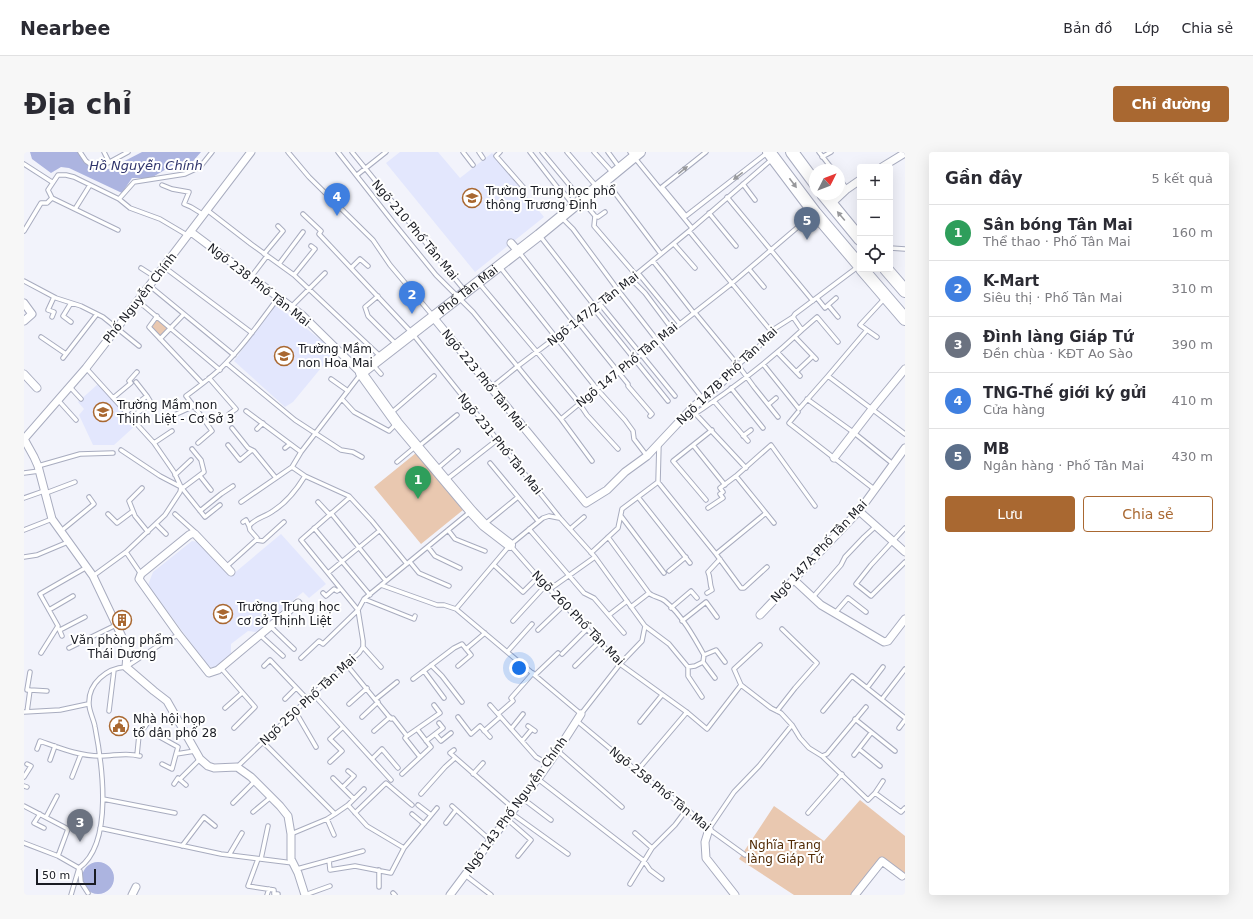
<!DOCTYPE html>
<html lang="vi">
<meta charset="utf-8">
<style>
:root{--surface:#fff;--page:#f7f7f7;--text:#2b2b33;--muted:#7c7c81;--line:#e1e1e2;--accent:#a96831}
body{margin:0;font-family:"DejaVu Sans",sans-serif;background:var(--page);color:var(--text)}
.controls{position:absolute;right:12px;top:12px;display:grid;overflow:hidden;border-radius:4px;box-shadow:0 4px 16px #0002}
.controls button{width:36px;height:36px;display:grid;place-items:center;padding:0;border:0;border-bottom:1px solid var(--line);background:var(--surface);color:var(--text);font:20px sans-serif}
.compass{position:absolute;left:785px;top:12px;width:36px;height:36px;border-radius:50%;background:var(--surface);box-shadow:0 4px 16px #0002;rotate:48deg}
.scale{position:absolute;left:12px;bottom:10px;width:60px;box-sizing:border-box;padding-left:4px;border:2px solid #1a1c23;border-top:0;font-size:11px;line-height:14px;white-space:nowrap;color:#1a1c23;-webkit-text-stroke:3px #fff;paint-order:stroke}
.you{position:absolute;left:495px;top:516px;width:14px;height:14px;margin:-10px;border:3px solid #fff;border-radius:50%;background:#1a73e8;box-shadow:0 0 0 6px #1a73e833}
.badge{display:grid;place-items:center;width:26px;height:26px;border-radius:50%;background:var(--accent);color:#fff;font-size:13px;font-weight:700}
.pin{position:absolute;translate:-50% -33px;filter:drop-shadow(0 1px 2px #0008)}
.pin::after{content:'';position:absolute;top:21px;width:14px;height:12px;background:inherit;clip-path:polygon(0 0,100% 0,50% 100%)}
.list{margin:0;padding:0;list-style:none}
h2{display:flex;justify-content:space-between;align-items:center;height:52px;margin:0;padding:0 16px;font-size:17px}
h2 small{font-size:13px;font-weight:400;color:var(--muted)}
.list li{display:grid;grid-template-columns:26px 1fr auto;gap:12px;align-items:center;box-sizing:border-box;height:56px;padding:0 16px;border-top:1px solid var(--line)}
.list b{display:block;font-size:15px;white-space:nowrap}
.list p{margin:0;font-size:13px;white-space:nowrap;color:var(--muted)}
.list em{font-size:13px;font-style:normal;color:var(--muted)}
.actions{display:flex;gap:8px;padding:12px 16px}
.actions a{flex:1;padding:9px 0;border:1px solid var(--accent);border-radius:4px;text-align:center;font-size:14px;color:var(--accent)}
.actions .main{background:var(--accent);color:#fff}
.icon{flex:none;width:22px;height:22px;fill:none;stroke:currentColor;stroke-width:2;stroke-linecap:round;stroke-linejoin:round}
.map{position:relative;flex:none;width:881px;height:743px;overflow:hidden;border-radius:4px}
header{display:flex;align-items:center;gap:24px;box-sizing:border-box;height:56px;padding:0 20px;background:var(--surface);border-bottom:1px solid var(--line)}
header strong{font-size:19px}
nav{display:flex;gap:22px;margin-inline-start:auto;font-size:14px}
.intro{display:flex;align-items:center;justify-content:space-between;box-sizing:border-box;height:96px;padding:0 24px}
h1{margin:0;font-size:28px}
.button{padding:10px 18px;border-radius:4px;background:var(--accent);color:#fff;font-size:14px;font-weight:700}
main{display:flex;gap:24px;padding:0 24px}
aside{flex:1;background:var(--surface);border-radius:4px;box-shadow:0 4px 16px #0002}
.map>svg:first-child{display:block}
</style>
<header>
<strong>Nearbee</strong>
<nav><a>Bản đồ</a><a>Lớp</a><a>Chia sẻ</a></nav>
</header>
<div class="intro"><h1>Địa chỉ</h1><a class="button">Chỉ đường</a></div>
<main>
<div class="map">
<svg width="881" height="743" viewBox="0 0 881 743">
<rect width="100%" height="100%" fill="#f2f3fb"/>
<path fill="#e3e7fd" d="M376,0H414L436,26L468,1L520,65L451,120L362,11Z
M251,152L311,199L269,250L261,255L210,209Z
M74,232L112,273L90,293H69L55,263L60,257L54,250Z
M257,382L302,432L285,446L279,440L232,480L224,479L207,492V502L191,516L184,514L124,433L129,420L168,389L175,390L208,423Z"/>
<path fill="#e9c8b0" d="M134,167L144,176L136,185L127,175Z
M392,301L439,358L397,392L350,335Z
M836,648L881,684V722L880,724L858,708L830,743H770L715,707L750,654L800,689Z"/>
<path fill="#acb4e0" d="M6,0H54L68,17H85L118,0H177L164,15L161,17L149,13L127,26H108L98,41L45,16L37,15L27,21L8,7Z
M58 726a16 16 0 1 1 32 0a16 16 0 1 1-32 0Z"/>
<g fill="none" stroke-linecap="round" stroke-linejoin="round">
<g stroke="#a8acbf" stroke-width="5.5">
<path id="lane" d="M56,0L62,9L69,14L82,12L104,0
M80,0L85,10
M264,0L285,25L349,88L366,113L409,164
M314,0L369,70L412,123L449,160L507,231L537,267L568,309
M328,0L441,139
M439,0L449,13
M455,0L459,6
M476,0L472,4L500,36
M506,0L537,40H539L550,54
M518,0L571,64L570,74L612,123
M543,0L572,34
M570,0L589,21
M584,0L595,15
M606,0L668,76
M682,0L638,35L662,64L743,1
M795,0L809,18
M798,5L807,0
M0,12L28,30
M333,23L362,0
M815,26L823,37
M582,29L637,102
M719,32L731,48
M138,33L148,37L165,40L160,52L167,55L180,63
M703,45L789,149
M95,47L110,30L161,22L176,15L188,0
M51,57L66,33
M183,58L227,92L270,123L356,204
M685,61L712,94
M279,62L297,79L295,82L388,181L536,366L571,405L621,474L618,489L596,512L557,562L432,457L420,453H413L357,433
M571,64L574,65L581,60
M538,66L549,77L594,138L679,247
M94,78L28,46L24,38L34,23H42L50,25L95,47L106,56L136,67L163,83
M0,79L17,51H23L28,46
M665,79L747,179
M516,84L572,156
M650,92L671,116
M866,96L881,97
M495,100L551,172
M240,102L259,79L254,74
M629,109L641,124L669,160L672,162L714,213L730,235L754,265
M255,112L279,80
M140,115L228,181
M328,115L336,107L344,114
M476,115L573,237L601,268L609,279L610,287L623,304
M117,116L131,125
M725,117L740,135
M614,121L655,171
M270,123L291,97L287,94
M227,125L243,104
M607,127L621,141L648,177
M0,129L32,146L57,154L79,165L115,194
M455,131L513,200L555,251L563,263L594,297
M126,134L210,203
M354,144L341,155L344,164L372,192
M793,146L801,156L804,153L814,165
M114,149L196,218
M47,151L39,164L47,170
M576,152L651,244
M804,153L812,146
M267,155L301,121
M570,157L644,249
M133,164L125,175L178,231
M28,165L30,160L24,158L30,145
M554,170L604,232V234L628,262L626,264
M778,178L793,165L814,190
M843,178L853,185
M17,185L42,202
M771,185L792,207
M136,187L160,162
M754,201L776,224
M39,206L73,162
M202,211L271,268L317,298L329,300L338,305
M739,212L775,257L804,224L881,282
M349,213L357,222
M714,213L733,197L747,179L769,165L771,162L835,114
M62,216L130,291L150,320L157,335L156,340L141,363L102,400
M772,220L789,204
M804,224L843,178L836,173L860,147
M185,226L212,257L205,262
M307,227L324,239
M112,230L123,244L126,249
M46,235L57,247
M468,235L494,214L576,152L665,79L747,8
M707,236L739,276
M89,246L107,231L105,229L113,220
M318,247L330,260L365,279L372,272
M783,247L829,280L869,312
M34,248L52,268
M690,249L724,289
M745,252L752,246
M667,257L722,316
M222,259L277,300
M102,260L123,244
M774,260L765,271L850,337
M367,261L410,224
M107,265L124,254
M146,265L170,254
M537,267L573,237L707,132L788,63
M657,271C699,244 742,212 778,178L769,165
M208,276L224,296L230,299L252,326
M233,277L239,271
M719,284L727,278
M130,291L148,279
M174,291L188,279L179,266L162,244C173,236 185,227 196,217C218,196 236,170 254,146
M204,293L216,308L228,298
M669,293L701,333
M395,294L433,263
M261,296L266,292
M97,298L136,324L157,335L181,365L196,353
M373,310L391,295
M466,311L514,369
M14,314L56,302L89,301
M268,315L281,324L325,344L348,369L383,412
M413,317L434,299
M0,321L15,319
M151,323L167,308
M176,324L187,338
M422,328L473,288
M634,330L692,402L717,436H720L743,415
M157,335H160L180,320L177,308L168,297
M118,336L105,349L111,364L124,380
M22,341L51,330
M614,345L666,411
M0,346L20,339
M682,348L649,309L688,278
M217,350L268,315L277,300L336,223
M294,350L306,363
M684,356L699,346L696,342L699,340L696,336L712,324
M176,359L197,342L209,334
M307,361L362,429
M84,362L93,371L109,359
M151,362L170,379L171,381
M597,364L640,421
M219,370L222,368L225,374
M750,371L712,324L747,293L791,354
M132,372L142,382
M461,372L494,345
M290,376L346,443
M881,376L847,413L832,432L847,444L881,410
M505,377L560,441L570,446L600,481
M546,377L560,365
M0,378L28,367
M424,378L431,387L461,399
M37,379L70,352L65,345
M584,385L625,441C629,445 636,445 641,449C657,462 670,485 680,503L679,510L691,526
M232,388L239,389L260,370
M486,393L514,425L596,512L664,561L683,577L717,533
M404,395L411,404L436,416
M567,401L594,376L598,357L634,330L635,292
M692,402L742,361
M0,405L13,403L44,390
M386,410L395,421L425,434
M470,413L499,440L514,425
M202,415L232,388L233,386L226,378L225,374C231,366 241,365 249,359C262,351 273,337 281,324
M645,419L662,405
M304,421L355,379
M69,424L102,400L117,422
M526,437L571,405
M299,441L302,444L310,437L313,439L316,437
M683,441L688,438C685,431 687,426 684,420L696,407
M789,445L817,413L821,405L840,385L852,374
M340,447L390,467L391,464
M607,455L625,441
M647,456L667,439L673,446
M432,457L486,393L519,366L525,364L535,366
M25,458L49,444
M811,461L824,446L842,460
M585,463L603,449
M489,469L522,433
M658,469L682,450L693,465
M246,474L270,497
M621,474L645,492L664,515L671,514L679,510
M35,477L38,484
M36,478L61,465
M514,478L540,453
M236,483L259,504
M736,493L710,517L717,533L747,556L757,561L768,573L776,586L785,596L798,604L844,648L851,641L877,660L881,656
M339,495L357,515
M45,496L92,473
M442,497L461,481
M484,499L508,472
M17,501L34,474L16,442L63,415
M538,502L563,477
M680,503L692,498L701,510
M277,506L295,489L299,492L334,458L277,388L326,345
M322,512L367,567L369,566L383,584L381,586L396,605
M407,513L418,524L438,550
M240,514L246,508L283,547
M551,514L575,490
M664,515V524L678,545
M197,516L231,555L210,576
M400,519L420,546
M511,523L534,501
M389,527L430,496L438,492L447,503L434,514
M843,536L859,515
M6,538L23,539
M289,542L367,628
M261,547L272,536
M352,547L373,530
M858,547L881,517
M325,552L343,536
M466,553L512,605L524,612
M201,556L218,541
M85,559L90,518
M271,559L292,595
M753,559L771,536L793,511L758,477
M799,559L828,524L881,566
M0,560L36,558L64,552
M3,560L6,538H3L6,520
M474,562L489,549L487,546L509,521
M338,565L354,550
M434,565L447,582L456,574L466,585
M831,567L871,599
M553,569L613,619L663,657L685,677L721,703
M616,570L638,543
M504,574L511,579
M875,576L881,568
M487,577L499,562
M350,579L366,565
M460,579L476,565
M411,582L417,589L427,581
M383,584L416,561L410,553
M136,585L154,595L152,602L171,599
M402,589L419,576L415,571
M498,589L508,577
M239,590L311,662L303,667L267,682
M13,597L16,589C36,596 55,604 76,604C90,604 102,600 116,604
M835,597L856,614
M430,598L426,601L490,657
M534,599L598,655
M113,603L115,583L123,572
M830,603L847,581
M798,604L803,602L842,555
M348,607L358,597L374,616
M26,608L31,594
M306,610L318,599L306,587L319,575
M138,612L148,617L152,602
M213,615L289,542L335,501L339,495V489L334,458L340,447L446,360
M613,619L663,560
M378,622L407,595L393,577
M449,622L459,611
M0,625L7,614L3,612
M48,625L57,602
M309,626L330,647L324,653
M156,627L176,607
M514,627L620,709L626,718L638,727
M150,632L154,626L162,633
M0,634L3,635
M319,635L330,624L324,619
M851,641L859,629
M397,642L421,615L431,606
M498,646L527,668
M79,647L151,661
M330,647L340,637
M209,651L231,629
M394,653L407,663
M0,654L44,677L34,704
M428,654L466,688
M229,660L247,645
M331,661L362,631L388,653
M487,661L544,702
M784,661L818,622
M16,662L10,671L20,676
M311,662L324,653L343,674L380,696
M388,662L400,672
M22,665L33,644
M303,667L310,683
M483,667L507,688L494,704
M422,671L432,658
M76,676L197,702L269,711
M685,677L710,640L735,614L768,573
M611,681L628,696
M0,691L34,704L55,716
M158,694L180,665L191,674
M205,703L218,681
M234,707L224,734L250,738V742H254
M237,707L244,674
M305,708L306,718L331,714L367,721L380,696L413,656
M55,716C90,691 78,611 71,575C70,568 65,559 65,552C64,531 83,516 102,515L143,488L155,483
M273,717L339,699
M56,719L57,730L64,741
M441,723L467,743
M606,732L628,696L651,673L663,657
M355,735V718
M369,741L371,743
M47,743L55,716
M243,743L245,737
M281,743L306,734"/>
</g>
<g stroke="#a8acbf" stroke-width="9">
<path id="street" d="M858,15L881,1
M807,52L823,37L836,28
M167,80L278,163L337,221
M487,91L494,99
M0,151L8,162L0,169
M409,165L562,351L583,338L601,320L623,304L668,256L699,229L714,213
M0,222L13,236
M0,287L10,305L14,314L28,367L69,424L100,489L103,503L102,515L130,539L143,549L176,607L184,614L190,616L213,615L227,625L256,654L264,664L267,682V707L274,721L281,743
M0,287L62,216L93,176L227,0
M810,306L848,257L881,217
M835,359L881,400
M207,420L171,382L169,381L165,383L117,422L115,427L155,483L185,521L194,518L274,451
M769,427L797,453L860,490L864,489L881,467
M736,463L835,359L881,296
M685,677L681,690L682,706L711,743
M108,743L112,735
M426,743L503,640L516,624L532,601L557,562
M831,743L858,709L878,724"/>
</g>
<g stroke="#a8acbf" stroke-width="12">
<g id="secondary">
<path id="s1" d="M486,393L460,373L447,359L373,271L337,221L515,83L616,0"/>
</g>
</g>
<g stroke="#a8acbf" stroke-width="14">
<path id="primary" d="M745,0L791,61L836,114
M768,0L791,31
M799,42L836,87
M838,117L881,167
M862,117L881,139"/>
</g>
<use href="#lane" stroke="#fff" stroke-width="3.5"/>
<use href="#street" stroke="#fff" stroke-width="7"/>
<use href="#secondary" stroke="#fff" stroke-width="10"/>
<use href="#primary" stroke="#fff" stroke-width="12"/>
</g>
<defs><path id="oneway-solid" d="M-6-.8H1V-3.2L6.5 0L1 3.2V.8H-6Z"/></defs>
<g fill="#98999c">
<use href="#oneway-solid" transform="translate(659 18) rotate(-39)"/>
<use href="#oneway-solid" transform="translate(714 24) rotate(142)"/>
<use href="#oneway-solid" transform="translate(769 31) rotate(53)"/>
<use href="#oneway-solid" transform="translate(817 64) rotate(-130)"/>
</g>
<defs>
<g id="school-ring" transform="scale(1)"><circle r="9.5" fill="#fff" stroke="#a96831" stroke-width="1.5"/><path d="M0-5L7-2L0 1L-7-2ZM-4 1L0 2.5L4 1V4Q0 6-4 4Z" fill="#a96831"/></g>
<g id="building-ring" transform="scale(1)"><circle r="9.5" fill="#fff" stroke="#a96831" stroke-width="1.5"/><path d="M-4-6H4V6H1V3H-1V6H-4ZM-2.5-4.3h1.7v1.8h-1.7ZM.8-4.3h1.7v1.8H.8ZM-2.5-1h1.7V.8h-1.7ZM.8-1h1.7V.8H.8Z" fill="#a96831"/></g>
<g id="civic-ring" transform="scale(1)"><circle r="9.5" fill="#fff" stroke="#a96831" stroke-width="1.5"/><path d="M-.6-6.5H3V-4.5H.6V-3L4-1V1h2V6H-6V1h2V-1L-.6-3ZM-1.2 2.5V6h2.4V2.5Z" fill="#a96831"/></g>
</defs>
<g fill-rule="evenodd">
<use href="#school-ring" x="448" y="46"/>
<use href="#school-ring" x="260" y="204"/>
<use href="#school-ring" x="79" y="260"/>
<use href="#school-ring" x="199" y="462"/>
<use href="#building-ring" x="98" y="468"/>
<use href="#civic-ring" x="95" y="574"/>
</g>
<g text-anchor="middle" stroke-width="4" stroke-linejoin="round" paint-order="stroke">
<g font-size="12" fill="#1a1c23" stroke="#fff" text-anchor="start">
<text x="462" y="43">Trường Trung học phổ<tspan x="462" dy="14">thông Trương Định</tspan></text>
<text x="274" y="201">Trường Mầm<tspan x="274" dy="14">non Hoa Mai</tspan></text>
<text x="93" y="257">Trường Mầm non<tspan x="93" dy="14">Thịnh Liệt - Cơ Sở 3</tspan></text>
<text x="213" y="459">Trường Trung học<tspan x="213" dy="14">cơ sở Thịnh Liệt</tspan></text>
<text x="98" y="492" text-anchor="middle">Văn phòng phẩm<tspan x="98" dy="14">Thái Dương</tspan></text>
<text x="109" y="571">Nhà hội họp<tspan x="109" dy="14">tổ dân phố 28</tspan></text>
</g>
<g font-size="12" fill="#1a1c23" stroke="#fff">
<text transform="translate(391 78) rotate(50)" y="4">Ngõ 210 Phố Tân Mai</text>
<text transform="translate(235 133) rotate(38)" y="4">Ngõ 238 Phố Tân Mai</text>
<text dy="4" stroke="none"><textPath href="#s1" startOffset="364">Phố Tân Mai</textPath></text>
<text transform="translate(116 146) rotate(-52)" y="4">Phố Nguyễn Chính</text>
<text transform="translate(569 157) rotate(-38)" y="4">Ngõ 147/2 Tân Mai</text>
<text transform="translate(603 213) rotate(-39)" y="4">Ngõ 147 Phố Tân Mai</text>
<text transform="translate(703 224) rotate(-44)" y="4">Ngõ 147B Phố Tân Mai</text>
<text transform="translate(460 228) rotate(51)" y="4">Ngõ 223 Phố Tân Mai</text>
<text transform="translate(476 292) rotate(51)" y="4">Ngõ 231 Phố Tân Mai</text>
<text transform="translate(795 399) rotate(-47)" y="4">Ngõ 147A Phố Tân Mai</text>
<text transform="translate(554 466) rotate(46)" y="4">Ngõ 260 Phố Tân Mai</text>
<text transform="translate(284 548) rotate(-43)" y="4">Ngõ 250 Phố Tân Mai</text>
<text transform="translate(636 637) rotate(39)" y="4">Ngõ 258 Phố Tân Mai</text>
<text transform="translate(492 653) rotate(-54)" y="4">Ngõ 143 Phố Nguyễn Chính</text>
</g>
<g font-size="12" fill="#512a04" stroke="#fff">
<text x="761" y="697">Nghĩa Trang<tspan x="761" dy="14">làng Giáp Tứ</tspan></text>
</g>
<g font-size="13" font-style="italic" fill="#30356c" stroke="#fff">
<text x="122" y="18">Hồ Nguyễn Chính</text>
</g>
</g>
</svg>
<div class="controls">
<button>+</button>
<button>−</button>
<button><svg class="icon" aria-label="locate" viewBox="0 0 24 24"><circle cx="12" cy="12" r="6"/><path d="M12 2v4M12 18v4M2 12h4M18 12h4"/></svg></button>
</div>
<svg class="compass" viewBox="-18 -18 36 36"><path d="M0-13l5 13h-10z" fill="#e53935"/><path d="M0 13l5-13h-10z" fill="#7c7c81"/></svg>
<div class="scale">50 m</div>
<div class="you"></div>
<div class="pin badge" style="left:394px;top:347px;background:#2e9e5b">1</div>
<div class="pin badge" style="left:388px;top:162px;background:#3f7fe0">2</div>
<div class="pin badge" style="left:56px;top:690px;background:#6b7280">3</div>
<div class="pin badge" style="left:313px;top:64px;background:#3f7fe0">4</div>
<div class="pin badge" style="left:783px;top:88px;background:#5c6f8a">5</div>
</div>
<aside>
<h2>Gần đây<small>5 kết quả</small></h2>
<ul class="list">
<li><span class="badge" style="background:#2e9e5b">1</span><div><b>Sân bóng Tân Mai</b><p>Thể thao · Phố Tân Mai</p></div><em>160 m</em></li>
<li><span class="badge" style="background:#3f7fe0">2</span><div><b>K-Mart</b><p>Siêu thị · Phố Tân Mai</p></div><em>310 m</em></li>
<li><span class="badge" style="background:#6b7280">3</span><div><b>Đình làng Giáp Tứ</b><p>Đền chùa · KĐT Ao Sào</p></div><em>390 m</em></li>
<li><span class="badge" style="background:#3f7fe0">4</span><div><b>TNG-Thế giới ký gửi</b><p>Cửa hàng</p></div><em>410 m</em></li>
<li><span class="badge" style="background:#5c6f8a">5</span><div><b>MB</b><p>Ngân hàng · Phố Tân Mai</p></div><em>430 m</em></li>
</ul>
<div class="actions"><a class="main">Lưu</a><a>Chia sẻ</a></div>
</aside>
</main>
